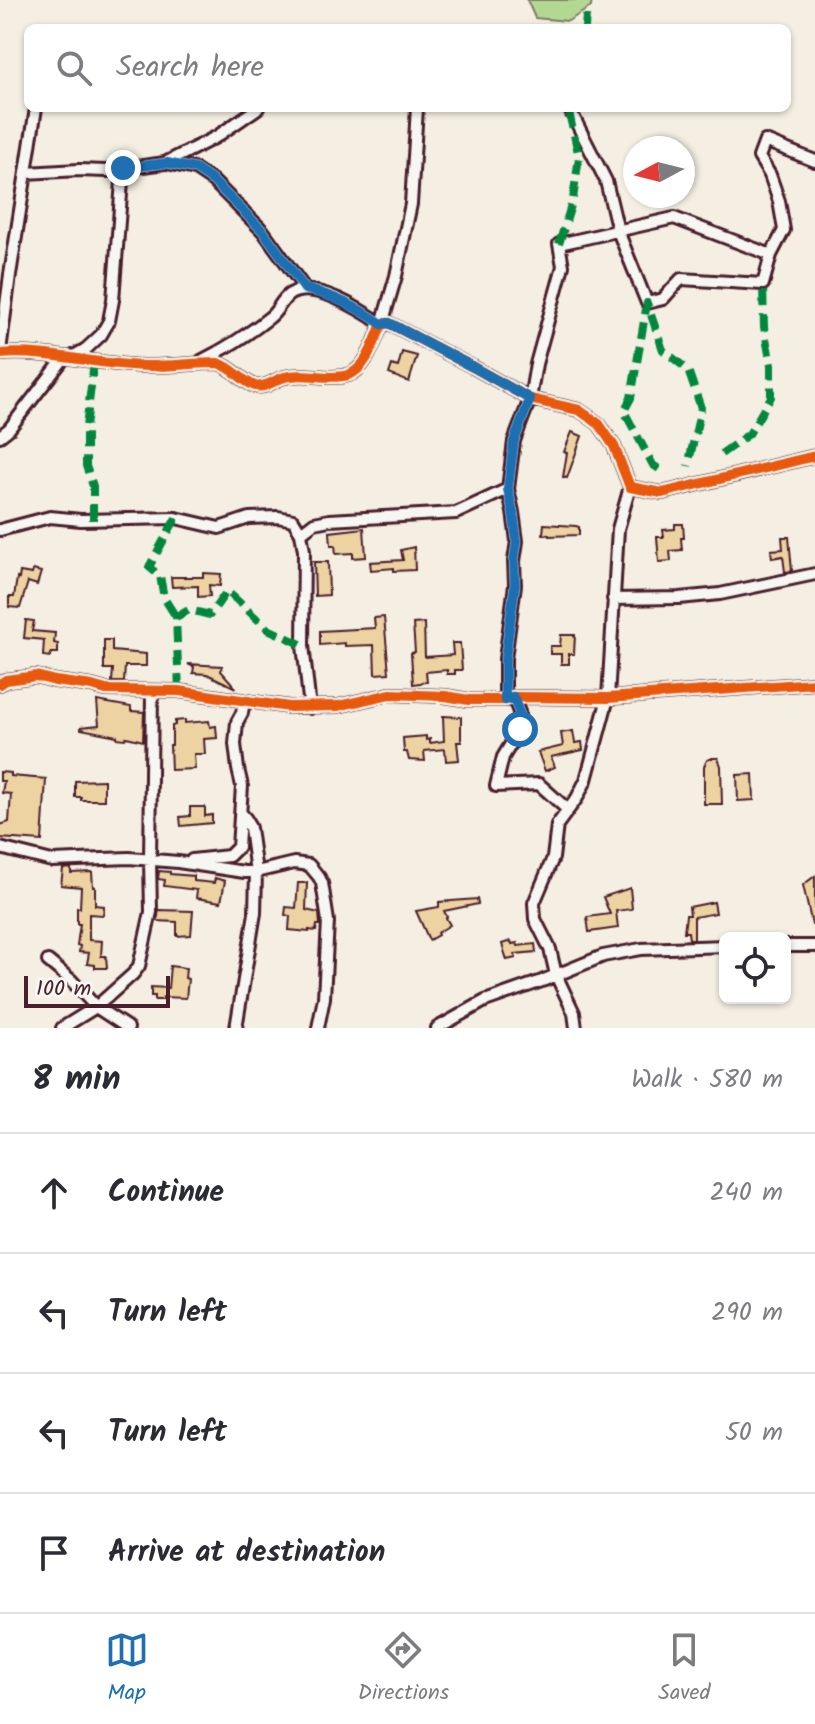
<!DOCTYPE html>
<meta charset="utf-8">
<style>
:root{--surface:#fff;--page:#f7f7f7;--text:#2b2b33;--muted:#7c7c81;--line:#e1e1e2;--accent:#1f6fb2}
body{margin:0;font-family:Kalam,sans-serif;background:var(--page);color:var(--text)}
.controls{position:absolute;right:24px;bottom:24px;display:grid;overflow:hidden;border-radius:12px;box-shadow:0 2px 6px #0004}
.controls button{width:72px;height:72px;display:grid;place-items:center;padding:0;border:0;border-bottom:2px solid var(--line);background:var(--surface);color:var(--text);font:40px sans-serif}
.compass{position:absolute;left:623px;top:136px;width:72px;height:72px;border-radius:50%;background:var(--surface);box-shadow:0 2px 6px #0004;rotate:263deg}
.scale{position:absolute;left:24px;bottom:20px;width:146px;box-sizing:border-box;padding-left:8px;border:4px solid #4a1f2b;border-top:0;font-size:22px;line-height:28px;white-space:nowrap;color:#4a1f2b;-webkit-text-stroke:6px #f6f6f2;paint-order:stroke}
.stop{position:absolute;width:24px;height:24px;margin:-18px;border:6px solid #1f6fb2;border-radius:50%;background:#fff}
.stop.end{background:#1f6fb2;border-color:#fff;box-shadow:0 2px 8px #0008}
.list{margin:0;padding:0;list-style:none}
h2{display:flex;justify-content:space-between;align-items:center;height:104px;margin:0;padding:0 32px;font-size:34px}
h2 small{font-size:26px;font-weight:400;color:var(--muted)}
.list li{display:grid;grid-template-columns:52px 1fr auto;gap:24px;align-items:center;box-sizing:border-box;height:120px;padding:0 32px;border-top:2px solid var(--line)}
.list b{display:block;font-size:30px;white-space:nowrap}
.list em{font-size:26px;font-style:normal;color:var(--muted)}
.icon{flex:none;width:44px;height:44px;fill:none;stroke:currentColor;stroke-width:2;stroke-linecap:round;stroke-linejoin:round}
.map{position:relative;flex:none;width:815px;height:1028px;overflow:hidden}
.search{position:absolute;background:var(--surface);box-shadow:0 2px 6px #0004;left:24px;right:24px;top:24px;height:88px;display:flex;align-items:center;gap:20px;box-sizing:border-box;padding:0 28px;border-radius:12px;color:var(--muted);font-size:30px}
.sheet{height:584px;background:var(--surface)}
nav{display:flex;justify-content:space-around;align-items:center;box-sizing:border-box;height:112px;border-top:2px solid var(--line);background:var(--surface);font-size:22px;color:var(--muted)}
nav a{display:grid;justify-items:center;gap:4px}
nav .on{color:var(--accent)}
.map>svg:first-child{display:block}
</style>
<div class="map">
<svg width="815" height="1028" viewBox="0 0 815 1028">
<rect width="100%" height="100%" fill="#f4efe2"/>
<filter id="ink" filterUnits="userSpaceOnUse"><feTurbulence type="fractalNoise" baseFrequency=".0125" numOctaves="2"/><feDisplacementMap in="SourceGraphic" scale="16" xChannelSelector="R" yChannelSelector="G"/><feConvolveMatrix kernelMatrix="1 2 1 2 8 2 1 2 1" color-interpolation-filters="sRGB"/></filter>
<g filter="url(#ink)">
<path fill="#b2d894" stroke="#7e7c60" stroke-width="2" d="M527,0H592L591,7L568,21L535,18Z"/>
<path fill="#edd2a2" stroke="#4a1f2b" stroke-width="2" d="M402,352L417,356L409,382L389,374L392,365L398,367Z
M572,432L582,436L567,478L563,477L567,453L564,452Z
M544,524L576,526L579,527V535L549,536V535L543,534Z
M675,524H683L684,538H681L682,550L670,551L671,561L659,562L657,537H664L663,530L675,529Z
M364,528L366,557L353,558V553L336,554L335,545H331L330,532Z
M782,537H789L792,571L785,572L783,556L772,558L771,550L783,549Z
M414,547L415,570L394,571V568L371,570L370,562L403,560L401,550Z
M314,562H328L329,595L315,596Z
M33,570L41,572L37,585L28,582L20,608L9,607V597H14L17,578L19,579L20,572L32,574Z
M203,573L221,574L220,586L209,585L210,596L198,597V586L172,587L171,577H203Z
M384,617L389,673L375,674L374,645L345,646V643L320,645V631L375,628L374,618Z
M26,620L34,621L32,631L55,633L54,643L58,644V653H51L50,657L43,656L44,640L24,638Z
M424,623L425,657L453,655L452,643H460L462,670H455V674H447V670L426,672L427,682L413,684L411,653L415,652L413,624Z
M561,635H575L574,654H569V664H561V654H550V646H560Z
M104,640H112V651L146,654V666H125L124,682H112L113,669H104Z
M188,664L222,666L221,671L236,688L207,674L193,673L194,667Z
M97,701L131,707V711L144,712L143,741L131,738L126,737L125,739L117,738V736L81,729V727L99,725Z
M443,716L461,717V742H457L459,760L446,761L445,749L424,751L425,761L409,760L407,752H404L403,738L426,736V740L430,739V743L444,741Z
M185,720V723L209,721L210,727L216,726L217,738L204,739L205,754H194L195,769L171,770L170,745H172V726L175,725V721Z
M573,731L575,743L582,742L583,750L551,757L555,767L545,771L538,752L563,746L561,733Z
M712,758H718L721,766L722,804H704V766L707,760Z
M0,772L11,773V776L46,779L42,841L0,838V825L9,822L11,794L2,793L4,781H0Z
M753,774L754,800L738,801L737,775Z
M104,780V800H81V797H75V781Z
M190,807H205V816L212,815V823L181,826L180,817L190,816Z
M71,868V873L92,872L93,887H95V905L104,906L103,915L89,914V940L102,941L101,956H106L107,968H95V965L87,964L89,953L79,952L80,946L77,945L80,924H77V908H80L81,887L61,885L63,869Z
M159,871L170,872V874L194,876V881L214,883L215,878L225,881L221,902L196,898L197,890L164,886L165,880L158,879Z
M815,876V925H812L803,885Z
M298,883H307L306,910L319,913L320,925H317L316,931L309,930V932L289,930L290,916L285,915L286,907L296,908Z
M630,888L632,909L616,911L618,928L589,932L587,917L610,914L603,897Z
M477,899L478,904L444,911L447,917L446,918L450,925L437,933L438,935L429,940L416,911L439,907V902Z
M714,902L716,913L694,917V939H689L688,932H684L686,915H690L689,907Z
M159,910L193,911L191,935L177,936V922L157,921Z
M511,941L512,944L517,943L518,946L535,944L536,952L515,954L516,958L507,960L502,944Z
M170,966L186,968L185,978L188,979L186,998L163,997V1000H155V996H151V987L168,988Z"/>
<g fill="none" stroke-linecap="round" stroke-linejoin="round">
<g stroke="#4a1f2b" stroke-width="16">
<path id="minor" d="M569,108L606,181L618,231L647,303L663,299L681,279L763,284L771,255L784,230L779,201L770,175L759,157L765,141L815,161
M167,163L195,169L213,181L263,231L305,289
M26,173L79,170L106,171L165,163L216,137L258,108
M0,351L10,275L36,108
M0,354C50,350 99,366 150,366C172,366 196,363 218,363C233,367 241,381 255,386C266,389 275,379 285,377C295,374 306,375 316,376C326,377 338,378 348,375C366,370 375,340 382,324L389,323L473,367L530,399L579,410L599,424L614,446L630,487L662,493L815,456
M70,358L86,349L101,335L109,321L113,300L123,168
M201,361C225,349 249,334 270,317C278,311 281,300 290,294C315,280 361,310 382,324L396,276L411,204L417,108
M0,436L9,429L65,357
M0,530L50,517L81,520L176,518L219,528L249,518L278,517L293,520L301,533L304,551L303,645L310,708
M301,533L314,523L329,520L456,513L508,489
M613,599L679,598L720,594L815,574
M0,684L6,680L36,676L55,681L92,686L106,690L179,691L289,707L338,706L390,694L445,696L469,700H505L513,697L608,698L815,683
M513,697L519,712L520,729L503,757L496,786L539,784L568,810
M505,700V659L515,585L514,561L517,541L513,512L508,489L514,441L530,399L536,364L563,266L559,244L674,218L771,255
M0,848L52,861L129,858L178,862L244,872H256L294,863L309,865L319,877L322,883L328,921L324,998L318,1028
M192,860L229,856L238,847L242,786L238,769L235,744L237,722L242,713L244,701
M785,946H815
M48,961L71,980L96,1007L128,1028
M62,1028L96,1007L133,974L139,966L151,912L150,860L152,692
M236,1028L255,913L256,872L250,828L246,819L241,813
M437,1028L485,1001L542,981L603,956L641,949L725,946
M576,1028L574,1013L556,975L550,949L535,919L534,903L553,858L557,825L577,798L586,780L608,698L618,529L630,487"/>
</g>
<use href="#minor" stroke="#f6f6f2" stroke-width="10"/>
<path stroke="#00873e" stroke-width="8" stroke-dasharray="16 8" stroke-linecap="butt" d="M585,28L586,15
M559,244L573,199L579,157L568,108
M721,454L749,434L771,397V365L764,327L763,284
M659,469L653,465L624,411L631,398L647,303L663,350L688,370L701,408L688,466
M176,518L149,567L160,576L164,598L176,617
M93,520V486L86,466V427L94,362
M179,691L176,617L189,610L210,615L227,591L268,629L303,645"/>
<g stroke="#f6f6f2" stroke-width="15">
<path id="cycleway" d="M0,354C50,350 99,366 150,366C172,366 196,363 218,363C233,367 241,381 255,386C266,389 275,379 285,377C295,374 306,375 316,376C326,377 338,378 348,375C366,370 375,340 382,324L389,323L473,367L530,399L579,410L599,424L614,446L630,487L662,493L815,456
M0,684L6,680L36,676L55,681L92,686L106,690L179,691L289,707L338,706L390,694L445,696L469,700H505L513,697L608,698L815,683"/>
</g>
<use href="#cycleway" stroke="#e8590c" stroke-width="10"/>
</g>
</g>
<g fill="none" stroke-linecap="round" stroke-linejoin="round" filter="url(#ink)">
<path stroke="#1f6fb2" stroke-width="10" d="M123,168L167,163L195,169L213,181L263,231L305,289C333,295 358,308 382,324L389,323L473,367L530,399L514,441L508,489L513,512L517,541L514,561L515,585L505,659V700L513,697L519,712L520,729"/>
</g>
</svg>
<div class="controls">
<button><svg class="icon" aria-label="locate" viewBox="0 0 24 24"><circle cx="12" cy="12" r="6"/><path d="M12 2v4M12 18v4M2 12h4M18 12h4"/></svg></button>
</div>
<svg class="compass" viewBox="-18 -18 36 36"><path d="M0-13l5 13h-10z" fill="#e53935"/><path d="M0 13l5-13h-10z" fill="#7c7c81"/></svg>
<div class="scale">100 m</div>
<div class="stop" style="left:520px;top:729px"></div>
<div class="stop end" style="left:123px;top:168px"></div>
<div class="search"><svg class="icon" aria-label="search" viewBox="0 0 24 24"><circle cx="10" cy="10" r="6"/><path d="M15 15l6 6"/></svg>Search here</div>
</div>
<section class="sheet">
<h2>8 min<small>Walk · 580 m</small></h2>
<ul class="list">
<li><svg class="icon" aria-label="ahead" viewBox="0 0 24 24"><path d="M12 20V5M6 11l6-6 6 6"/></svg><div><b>Continue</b></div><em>240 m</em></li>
<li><svg class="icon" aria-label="left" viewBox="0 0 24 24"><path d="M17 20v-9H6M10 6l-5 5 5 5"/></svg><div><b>Turn left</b></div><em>290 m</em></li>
<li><svg class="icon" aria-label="left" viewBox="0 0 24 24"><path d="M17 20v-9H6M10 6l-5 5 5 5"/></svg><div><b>Turn left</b></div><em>50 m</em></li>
<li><svg class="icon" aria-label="arrive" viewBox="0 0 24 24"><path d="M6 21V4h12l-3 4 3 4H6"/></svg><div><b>Arrive at destination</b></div></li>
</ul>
</section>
<nav>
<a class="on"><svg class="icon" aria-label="map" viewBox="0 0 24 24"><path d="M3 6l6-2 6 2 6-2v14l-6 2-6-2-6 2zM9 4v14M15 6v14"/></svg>Map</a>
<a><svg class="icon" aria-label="directions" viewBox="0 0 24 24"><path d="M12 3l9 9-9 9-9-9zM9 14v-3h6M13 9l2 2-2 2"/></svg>Directions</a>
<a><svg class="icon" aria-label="saved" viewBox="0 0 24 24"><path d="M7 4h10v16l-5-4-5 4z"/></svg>Saved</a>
</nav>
